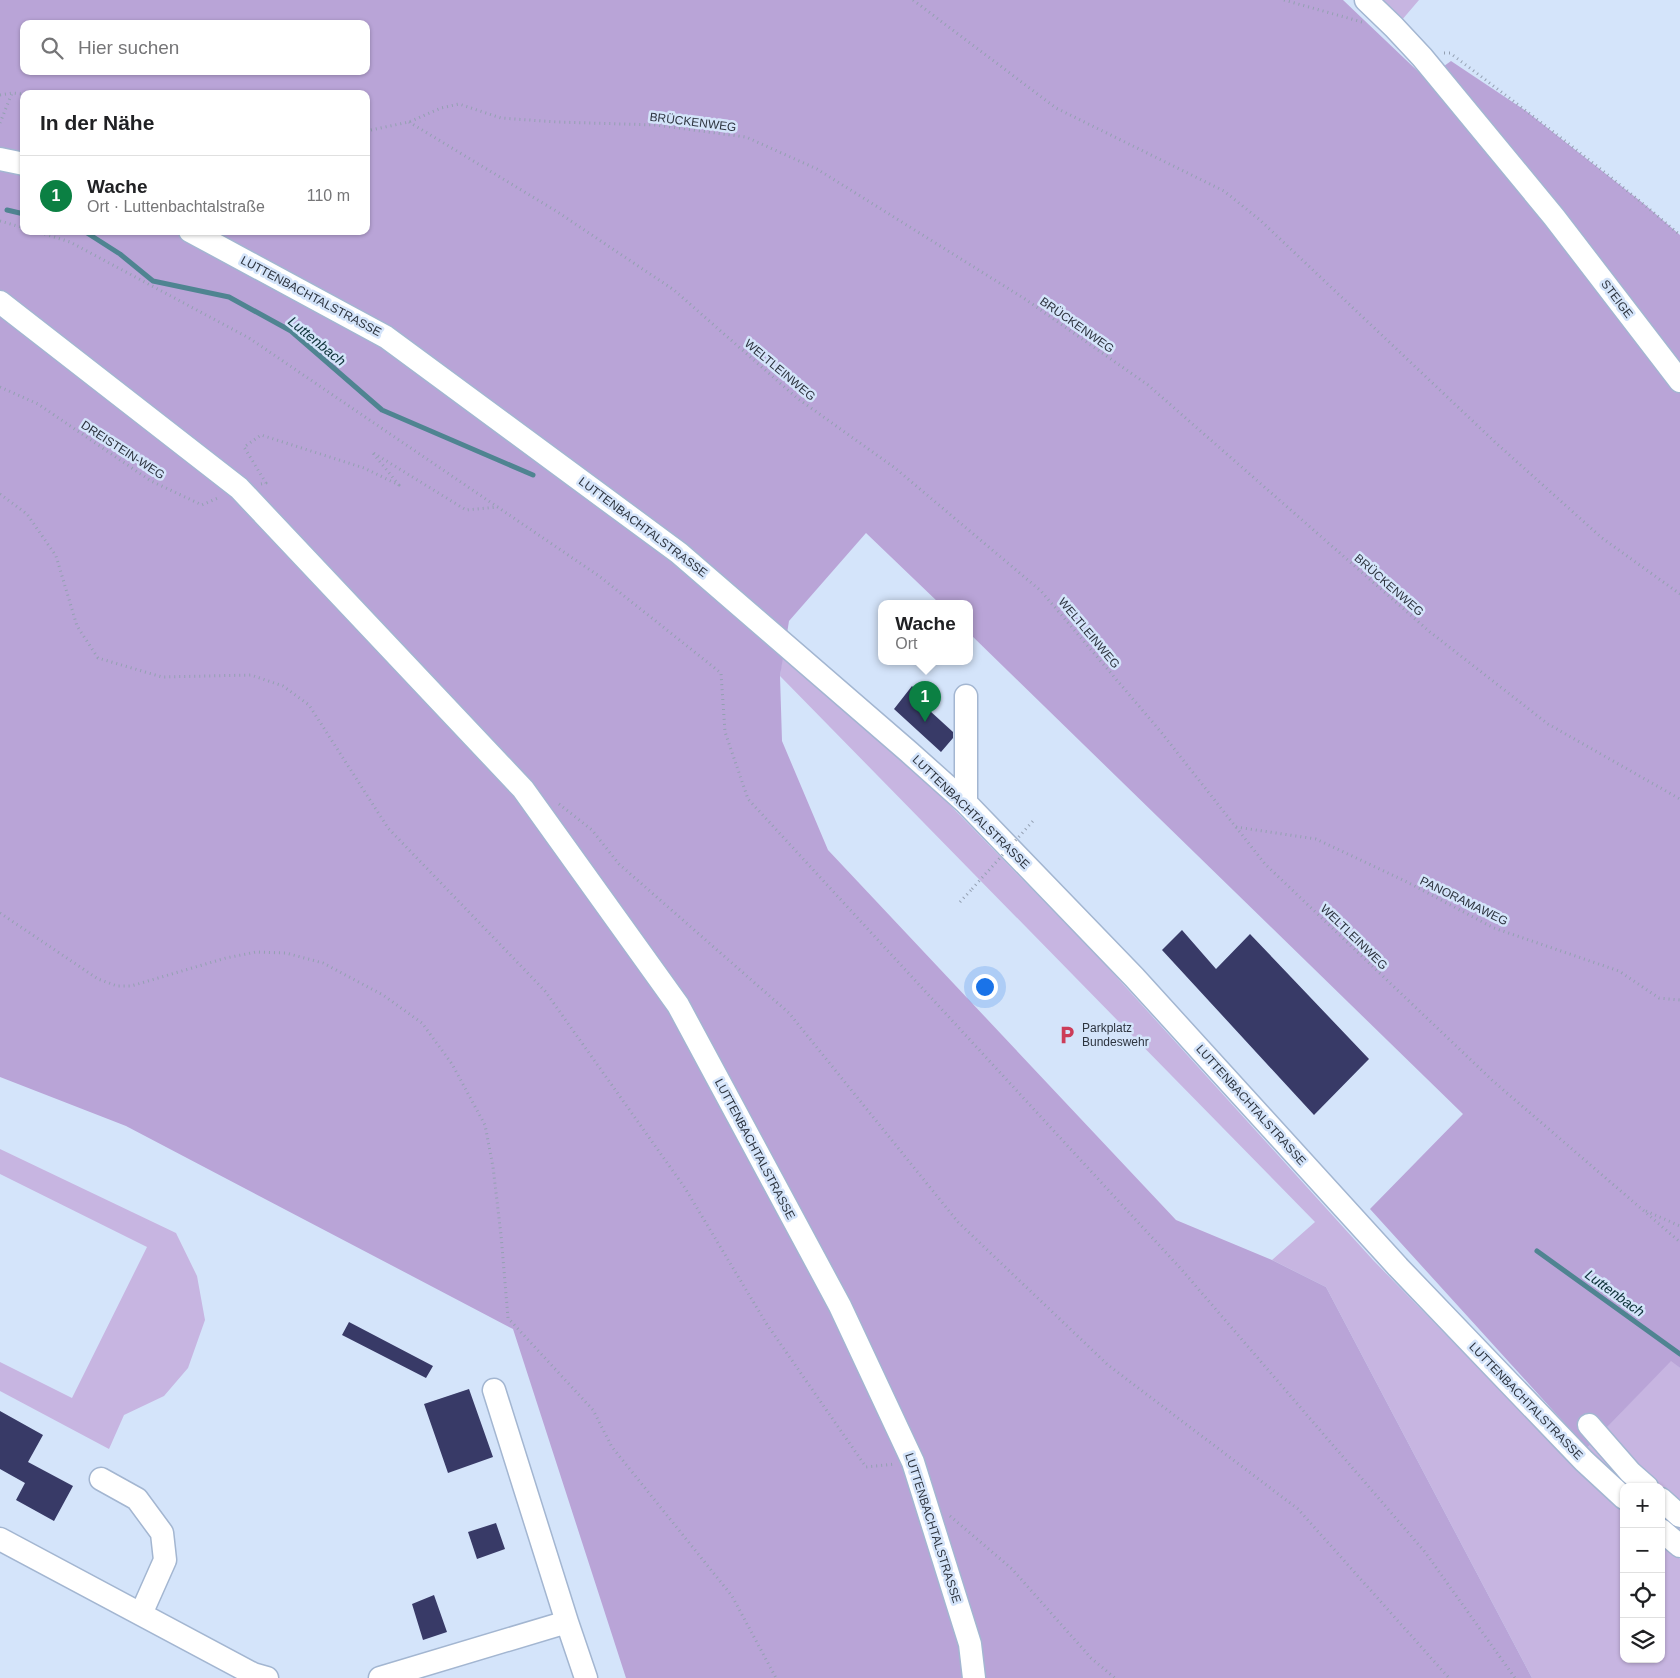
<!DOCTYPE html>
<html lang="de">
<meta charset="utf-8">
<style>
:root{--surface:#fff;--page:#f6f6f6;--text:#202124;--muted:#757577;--line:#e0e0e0;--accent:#0b8043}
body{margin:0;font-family:Arial,sans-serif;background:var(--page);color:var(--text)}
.controls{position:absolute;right:15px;bottom:15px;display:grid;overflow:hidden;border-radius:10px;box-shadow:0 1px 4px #0004}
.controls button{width:45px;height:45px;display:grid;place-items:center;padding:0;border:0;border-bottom:1px solid var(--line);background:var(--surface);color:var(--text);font:25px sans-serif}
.you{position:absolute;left:984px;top:986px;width:18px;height:18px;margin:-12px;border:4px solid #fff;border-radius:50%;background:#1a73e8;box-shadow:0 0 0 8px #1a73e833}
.badge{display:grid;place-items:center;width:32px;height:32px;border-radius:50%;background:var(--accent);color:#fff;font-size:16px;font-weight:700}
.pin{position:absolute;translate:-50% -41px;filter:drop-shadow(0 1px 2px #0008)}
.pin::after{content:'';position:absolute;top:26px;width:18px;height:15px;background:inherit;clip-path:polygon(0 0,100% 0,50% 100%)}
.popup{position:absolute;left:878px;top:600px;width:95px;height:65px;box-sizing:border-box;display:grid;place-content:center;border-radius:10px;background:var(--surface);filter:drop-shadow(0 1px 4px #0005);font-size:16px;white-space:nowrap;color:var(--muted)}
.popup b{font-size:19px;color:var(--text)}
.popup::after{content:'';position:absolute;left:50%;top:100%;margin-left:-10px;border:10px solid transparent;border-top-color:var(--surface)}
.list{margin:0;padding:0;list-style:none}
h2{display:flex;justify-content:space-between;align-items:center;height:65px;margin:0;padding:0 20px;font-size:21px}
h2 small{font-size:16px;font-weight:400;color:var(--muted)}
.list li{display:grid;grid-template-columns:32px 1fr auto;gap:15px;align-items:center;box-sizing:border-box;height:80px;padding:0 20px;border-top:1px solid var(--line)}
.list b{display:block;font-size:19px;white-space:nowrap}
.list p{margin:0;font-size:16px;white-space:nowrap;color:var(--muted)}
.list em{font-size:16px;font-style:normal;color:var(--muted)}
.icon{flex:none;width:28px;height:28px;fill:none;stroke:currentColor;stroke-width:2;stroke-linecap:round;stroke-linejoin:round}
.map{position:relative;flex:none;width:1680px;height:1678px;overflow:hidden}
.search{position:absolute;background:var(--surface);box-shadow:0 1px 4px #0004;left:20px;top:20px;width:350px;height:55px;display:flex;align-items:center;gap:12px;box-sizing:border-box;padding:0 18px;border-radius:10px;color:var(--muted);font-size:19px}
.panel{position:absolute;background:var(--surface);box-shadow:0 1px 4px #0004;left:20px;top:90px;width:350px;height:145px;border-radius:10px}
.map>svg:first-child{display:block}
</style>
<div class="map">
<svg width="1680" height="1678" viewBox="0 0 1680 1678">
<rect width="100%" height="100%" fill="#d4e4fa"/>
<path fill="#c7b5e1" d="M1377,0H1419L1401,21Z
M783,651L906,760L1104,963L1373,1260L1574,1466L1624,1510V1659H1661V1543L1680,1559V1678H1532L1326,1287L1272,1260L1315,1222L780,676Z
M0,1149L176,1233L197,1276L205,1320L188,1368L164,1396L124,1415L109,1449L0,1391V1362L72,1398L147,1247L0,1174Z
M1671,1360L1680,1368V1539L1661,1523V1487H1624L1587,1448Z"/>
<path fill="#b9a4d7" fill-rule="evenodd" d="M0,0H1343L1426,79L1451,61L1526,111L1644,204L1680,235V1368L1671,1361L1587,1448L1370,1209L1463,1114L969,633V603H939L866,533L789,621L780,676L782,741L828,850L1176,1220L1272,1260L1326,1287L1532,1678H626L513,1329L126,1126L0,1077ZM24,24H366V71H24ZM24,94H366V231H24Z"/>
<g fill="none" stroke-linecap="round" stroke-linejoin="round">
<path stroke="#4f8491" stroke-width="5" d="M7,210L24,214
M84,231L120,254L153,281L229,297L291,331L382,410L533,475
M1537,1251L1680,1354"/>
</g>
<path fill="#383a67" d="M912,686L922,696L918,700L953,732V738L941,752L894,709Z
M1182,930L1216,969L1250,934L1369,1059L1314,1115L1162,950Z
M349,1322L433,1366L426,1378L342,1335Z
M469,1389L493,1457L448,1473L424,1404Z
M0,1411L43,1435L28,1462L73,1486L54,1521L16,1500L25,1483L0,1469Z
M496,1523L505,1549L477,1559L468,1532Z
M434,1595L447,1632L423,1640L412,1604Z"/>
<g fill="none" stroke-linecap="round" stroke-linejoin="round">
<g stroke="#a3b6d1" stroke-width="25">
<path id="minor" d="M1366,0L1394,27L1422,57L1554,217L1680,381
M0,159L24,164
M190,231L386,337L679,553L909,752L966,803L1134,977L1398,1267L1584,1461L1624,1498
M0,302L239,488L523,789L678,1005L840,1306L913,1462L970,1644L974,1678
M966,803V696
M494,1390L567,1622
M1589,1425L1630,1472L1647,1487
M101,1479L137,1499L162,1533L165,1560L141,1614
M1661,1499L1680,1516
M1661,1530L1680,1546
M0,1539L253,1674L267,1678
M380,1678L567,1622L586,1678"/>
</g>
<path stroke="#94a0b2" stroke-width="3" stroke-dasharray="1 4" stroke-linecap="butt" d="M913,0L1056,108L1224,191L1260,220L1496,443L1602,538L1680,594
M1284,0L1362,22
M1444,53H1450C1528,112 1606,171 1680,235
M0,95L12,93L24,94
M409,122L556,211L674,290L797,398L895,468L1041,591L1161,732L1265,864L1493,1081L1680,1242
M0,123L12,93
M366,131L409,122L441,108L459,104L501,118L557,122L656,125L746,137L817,169L1025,299L1148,385L1430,632L1548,724L1680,799
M0,221L24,228
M35,231L70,242L249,338L599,576L721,673L725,732L748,799L1182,1270L1425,1552L1515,1678
M0,387L38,404L151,481L202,505L220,497
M261,484L266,483L244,447L261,435L364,468L399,485L372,452L466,510L498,507
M0,494L27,514L56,556L77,626L98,658L162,677L251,675L283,686L309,705L388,828L545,991L685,1188L766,1323L866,1467L895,1464
M559,804L592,830L619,864L789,1013L958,1222L1108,1365L1298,1509L1449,1678
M1236,827L1316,839L1405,881L1494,928L1619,971L1659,998L1680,1000
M960,902L972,889
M0,913L98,979L117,986H131L226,958L256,952L286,953L323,963L383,995L422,1023L452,1064L485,1125L493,1167L501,1235L508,1318L593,1410L612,1447L732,1596L776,1678
M1646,1211L1680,1226
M950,1516L1012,1569L1091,1658L1115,1678"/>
<use href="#minor" stroke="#fff" stroke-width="22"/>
<path stroke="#94a0b2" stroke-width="3" stroke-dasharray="1 4" stroke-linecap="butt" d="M972,889L1033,821"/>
</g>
<defs>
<g id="parking-bare" transform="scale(1.5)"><path d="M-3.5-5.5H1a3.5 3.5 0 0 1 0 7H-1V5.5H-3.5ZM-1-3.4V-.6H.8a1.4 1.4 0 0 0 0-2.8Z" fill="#cc3c58" stroke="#d4e4fa" stroke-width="2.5" paint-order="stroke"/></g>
</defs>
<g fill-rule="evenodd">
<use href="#parking-bare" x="1067" y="1035"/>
</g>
<g text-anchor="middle" stroke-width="5" stroke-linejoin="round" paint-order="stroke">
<g font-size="12" fill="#2d343f" stroke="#d4e4fa">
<text transform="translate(693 122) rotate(7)" y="4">BRÜCKENWEG</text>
<text transform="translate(311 296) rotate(28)" y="4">LUTTENBACHTALSTRASSE</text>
<text transform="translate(1617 299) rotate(53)" y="4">STEIGE</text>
<text transform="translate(1077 325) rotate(35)" y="4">BRÜCKENWEG</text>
<text transform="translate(780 370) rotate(40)" y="4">WELTLEINWEG</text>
<text transform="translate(123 450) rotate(33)" y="4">DREISTEIN-WEG</text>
<text transform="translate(643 527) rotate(37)" y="4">LUTTENBACHTALSTRASSE</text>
<text transform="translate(1389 585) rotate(41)" y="4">BRÜCKENWEG</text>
<text transform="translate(1089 633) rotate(50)" y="4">WELTLEINWEG</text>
<text transform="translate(971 812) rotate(44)" y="4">LUTTENBACHTALSTRASSE</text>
<text transform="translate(1464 901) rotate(26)" y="4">PANORAMAWEG</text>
<text transform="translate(1354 937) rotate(44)" y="4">WELTLEINWEG</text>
<text transform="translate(1251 1105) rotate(48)" y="4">LUTTENBACHTALSTRASSE</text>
<text transform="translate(755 1149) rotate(62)" y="4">LUTTENBACHTALSTRASSE</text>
<text transform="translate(1526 1401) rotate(46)" y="4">LUTTENBACHTALSTRASSE</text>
<text transform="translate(933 1528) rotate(72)" y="4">LUTTENBACHTALSTRASSE</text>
</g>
<g font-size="12" fill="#2d343f" stroke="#d4e4fa" text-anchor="start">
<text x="1082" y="1032">Parkplatz<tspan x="1082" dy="14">Bundeswehr</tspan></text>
</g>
<g font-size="14" font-style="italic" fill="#0d3238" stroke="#d4e4fa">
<text transform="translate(317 341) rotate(39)" y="5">Luttenbach</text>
<text transform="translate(1615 1293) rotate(36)" y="5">Luttenbach</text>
</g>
</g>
</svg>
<div class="controls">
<button>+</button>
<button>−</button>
<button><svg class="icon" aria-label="locate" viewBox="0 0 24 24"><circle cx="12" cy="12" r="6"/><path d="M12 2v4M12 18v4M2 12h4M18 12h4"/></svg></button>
<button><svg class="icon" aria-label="layers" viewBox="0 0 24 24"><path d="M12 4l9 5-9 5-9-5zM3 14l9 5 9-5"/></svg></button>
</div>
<div class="you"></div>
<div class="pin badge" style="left:925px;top:722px">1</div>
<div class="popup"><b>Wache</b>Ort</div>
<div class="search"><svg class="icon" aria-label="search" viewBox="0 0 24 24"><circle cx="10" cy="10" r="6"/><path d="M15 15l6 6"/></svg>Hier suchen</div>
<section class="panel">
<h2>In der Nähe<small></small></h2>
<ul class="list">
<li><span class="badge">1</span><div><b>Wache</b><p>Ort · Luttenbachtalstraße</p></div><em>110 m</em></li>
</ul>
</section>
</div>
